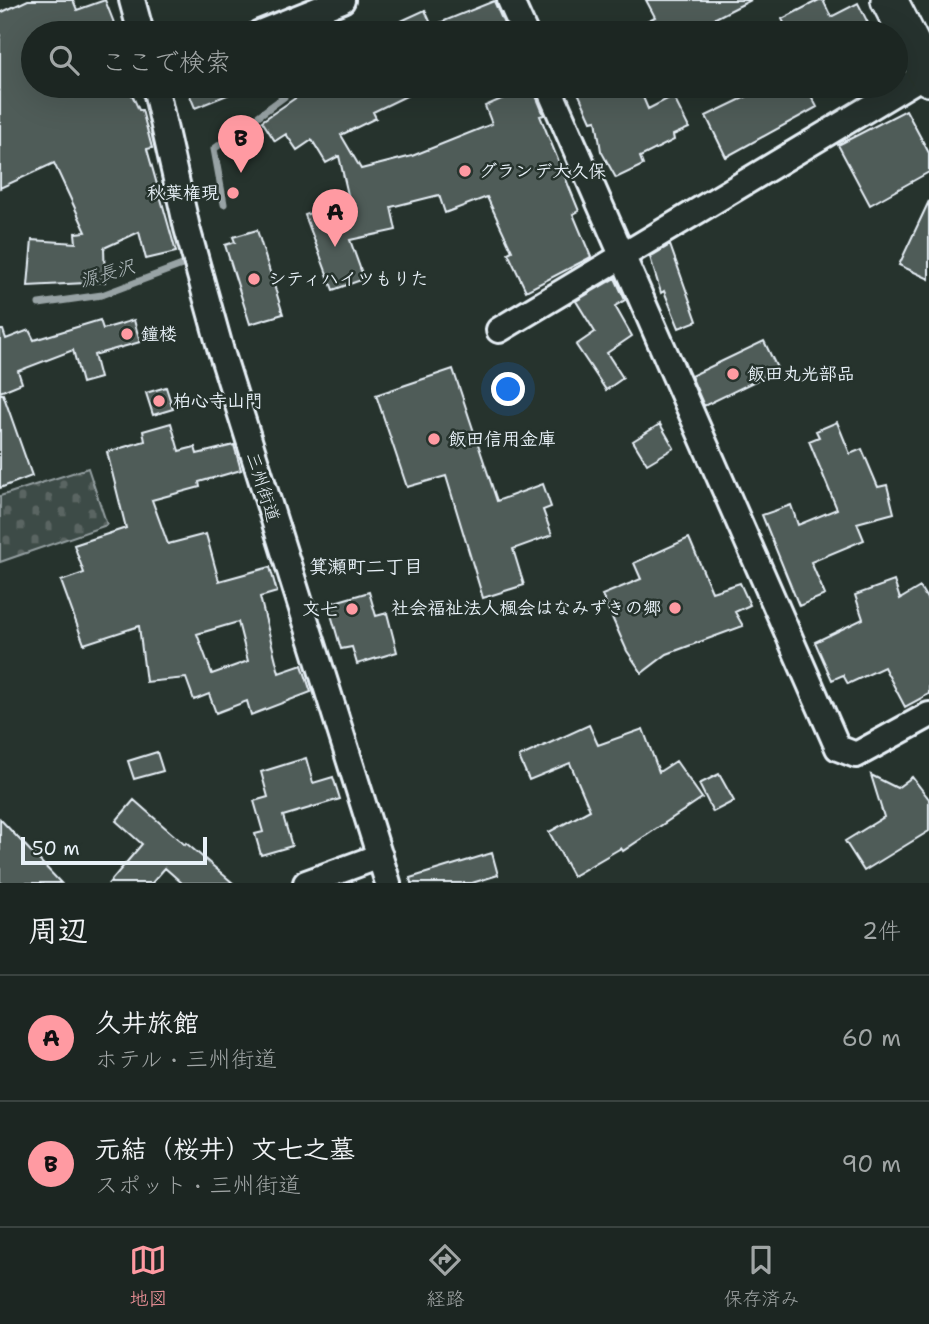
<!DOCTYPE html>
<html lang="ja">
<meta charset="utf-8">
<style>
:root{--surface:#1c2622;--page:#252e2a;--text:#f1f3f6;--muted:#a0a5a5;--line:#3a4340;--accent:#ff9aa2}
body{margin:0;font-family:"Shantell Sans","Klee One",sans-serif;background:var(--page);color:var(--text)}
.scale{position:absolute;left:21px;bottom:18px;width:186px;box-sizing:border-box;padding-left:7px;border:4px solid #e8f1f8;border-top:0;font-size:19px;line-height:24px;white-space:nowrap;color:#e8f1f8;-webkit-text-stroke:5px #26332d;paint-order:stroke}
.you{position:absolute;left:509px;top:390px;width:24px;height:24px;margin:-18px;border:5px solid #fff;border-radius:50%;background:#1a73e8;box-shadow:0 0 0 10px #1a73e833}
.badge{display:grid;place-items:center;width:46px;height:46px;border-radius:50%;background:var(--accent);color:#111;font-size:23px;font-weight:700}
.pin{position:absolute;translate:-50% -58px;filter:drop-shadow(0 2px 4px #0008)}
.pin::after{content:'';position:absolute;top:37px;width:24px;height:21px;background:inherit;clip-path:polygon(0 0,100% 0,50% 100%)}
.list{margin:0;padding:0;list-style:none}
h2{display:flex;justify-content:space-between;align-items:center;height:91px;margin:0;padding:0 28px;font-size:30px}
h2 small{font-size:23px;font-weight:400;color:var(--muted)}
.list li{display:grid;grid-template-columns:46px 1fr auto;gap:21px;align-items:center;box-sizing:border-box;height:126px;padding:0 28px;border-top:2px solid var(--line)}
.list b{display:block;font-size:26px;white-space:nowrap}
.list p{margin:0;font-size:23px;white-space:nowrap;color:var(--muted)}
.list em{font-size:23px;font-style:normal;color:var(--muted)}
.icon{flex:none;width:38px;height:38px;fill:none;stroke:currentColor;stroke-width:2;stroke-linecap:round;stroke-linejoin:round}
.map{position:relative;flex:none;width:929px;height:883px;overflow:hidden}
.search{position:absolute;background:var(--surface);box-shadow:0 7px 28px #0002;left:21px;right:21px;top:21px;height:77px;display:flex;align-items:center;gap:18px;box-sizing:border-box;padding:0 24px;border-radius:38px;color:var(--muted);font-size:26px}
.sheet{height:343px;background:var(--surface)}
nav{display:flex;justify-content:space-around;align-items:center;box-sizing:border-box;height:98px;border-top:2px solid var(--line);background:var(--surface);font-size:19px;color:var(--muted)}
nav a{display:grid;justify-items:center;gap:4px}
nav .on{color:var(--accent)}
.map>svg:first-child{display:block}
</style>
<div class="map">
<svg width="929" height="883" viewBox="0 0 929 883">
<defs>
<pattern id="cemetery-stones" width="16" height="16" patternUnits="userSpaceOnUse" patternTransform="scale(1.75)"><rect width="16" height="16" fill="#3e4b47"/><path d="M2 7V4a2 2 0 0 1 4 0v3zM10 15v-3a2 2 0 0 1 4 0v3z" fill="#5a6562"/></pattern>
</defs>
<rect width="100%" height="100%" fill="#26332d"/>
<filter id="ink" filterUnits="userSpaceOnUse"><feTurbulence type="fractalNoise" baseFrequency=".0143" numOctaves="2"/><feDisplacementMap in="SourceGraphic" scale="14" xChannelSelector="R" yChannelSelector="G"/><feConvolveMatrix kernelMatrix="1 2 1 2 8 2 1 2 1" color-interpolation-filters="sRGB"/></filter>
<g filter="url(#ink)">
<path fill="url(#cemetery-stones)" stroke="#939ea0" stroke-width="2" d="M88,468L107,525L0,562V496Z"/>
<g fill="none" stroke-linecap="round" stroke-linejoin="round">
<path stroke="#98a3a5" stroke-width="7" d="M224,204L214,149L284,97
M39,304L102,295L182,265"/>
</g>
<path fill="#505c59" stroke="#e8f1f8" stroke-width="2" fill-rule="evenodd" d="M28,0H73L77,10L105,0L114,23L108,26L111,33H33V86H67L71,95L92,86H128L139,110H142L152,148L147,149L176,252L146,259L139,232L104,248L105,282L28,286L32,240L76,243L75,233L86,232L54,163L0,188V13Z
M646,0H751L686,33H622L655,17Z
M819,0H823L831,17L858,3L869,25L854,33H789L782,19Z
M494,1L508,33H375L425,10L432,26Z
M186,86H247V87L195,108Z
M313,86H427L373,112L376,118L341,135L361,169L412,156L492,124L485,106L532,86L544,115L540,116L579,211L573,214L591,257L526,291L508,253L512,251L487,197L445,213L439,195L391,207L396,230L350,240L364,279L333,290L305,215L349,199L339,156L326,163L312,140L297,150L286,134L275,141L262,121Z
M575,86H625L640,90L648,109L673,96L689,128L673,135L674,140L640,157L643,165L616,178L601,151L596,120L591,121Z
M750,86H806L817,107L726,157L706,116L754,93Z
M906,110L929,153V172L870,205L838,145Z
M929,201V279L899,265Z
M257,230L283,314L250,324L225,245L235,242L233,237Z
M670,245L697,321L679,328L664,291L661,293L650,257Z
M615,278L625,300L615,306L632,336L607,353L623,378L606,390L576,345L595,332L576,301Z
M100,320L103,329L134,320L140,342L94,355L100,378L82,383L73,350L18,371L22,383L0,392V330H3L6,339L29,330L34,340Z
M764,341L778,370L704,406L691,376Z
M453,369L497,501L543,484L551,507L543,510L552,535L513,549L524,585L483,598L446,476L407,487L376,395Z
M166,387L173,409L153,415L146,393Z
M0,394H3L32,476L0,488Z
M837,422L850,454L862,449L878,487L887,485L894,513L857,523L864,540L811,562L825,595L799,606L762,515L791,505L798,525L837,509L809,441L819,437L816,431Z
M171,423L179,451L195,447L197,454L234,445L241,470L199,482L200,487L152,500L168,544L206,534L219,581L270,567L277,592L260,597L279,673L302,665L311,692L251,715L247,701L216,713L209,694L194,700L186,678L146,682L139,626L84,644L61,581L84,573L74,545L126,528L107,452L145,441L143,431ZM238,622L248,661L212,674L197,634Z
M660,424L674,448L647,464L633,441Z
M689,538L712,592L740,583L750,605L735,612L743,626L667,654L642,673L627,651L602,595L641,579L634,563Z
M894,581L900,599L920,587L929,602V694L905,707L884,667L848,684L843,675L832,680L815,642L863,619L855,595Z
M369,592L376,616L387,613L397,652L357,664L352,647L341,649L328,604Z
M589,725L598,745L643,729L659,772L676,761L702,798L623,851L621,848L573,876L549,832L590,810L570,763L529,780L519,757Z
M157,752L163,771L134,779L128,761Z
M306,758L313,783L333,777L340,799L283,816L292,846L261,855L255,834L263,832L254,801L268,797L261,772Z
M719,774L734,801L713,812L699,784Z
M871,775L897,788L912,777L929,799V831L864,871L845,841L884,817Z
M134,800L185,845L186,843L233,883H182L165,868L152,883H109L142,844L116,821Z
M0,819L61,883H0Z
M492,853L498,875L472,883H411L410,878Z"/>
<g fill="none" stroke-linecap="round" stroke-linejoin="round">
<g stroke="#e8f1f8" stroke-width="30">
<path id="minor" d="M132,0L141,33
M510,0L525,33
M260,33L342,0
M155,86L187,228L221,351L388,883
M548,86L838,748L856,755L929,715
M499,330L929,72
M306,883L380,856"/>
</g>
<g stroke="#e8f1f8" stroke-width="40">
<path id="highway" d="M889,0L929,78"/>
</g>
<use href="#minor" stroke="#26332d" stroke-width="24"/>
<use href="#highway" stroke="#26332d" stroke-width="35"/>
</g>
</g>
<g fill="#ff9aa2" stroke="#26332d" stroke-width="2.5">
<circle cx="465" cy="171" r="7"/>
<circle cx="233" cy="193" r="7"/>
<circle cx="254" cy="279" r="7"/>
<circle cx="127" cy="334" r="7"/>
<circle cx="733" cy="374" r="7"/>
<circle cx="159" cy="401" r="7"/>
<circle cx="434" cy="439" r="7"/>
<circle cx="675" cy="608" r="7"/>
<circle cx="352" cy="609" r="7"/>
</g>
<g text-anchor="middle" stroke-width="5" stroke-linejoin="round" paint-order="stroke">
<g font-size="18" font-weight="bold" fill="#e8f1f8" stroke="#26332d" text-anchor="start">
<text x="479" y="177">グランデ大久保</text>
<text x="219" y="199" text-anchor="end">秋葉権現</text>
<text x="268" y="285">シティハイツもりた</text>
<text x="141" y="340">鐘楼</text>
<text x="747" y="380">飯田丸光部品</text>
<text x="173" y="407">柏心寺山門</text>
<text x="448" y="445">飯田信用金庫</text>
<text x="661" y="614" text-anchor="end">社会福祉法人楓会はなみずきの郷</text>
<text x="338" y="615" text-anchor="end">文七</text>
</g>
<g font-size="18" fill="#e8f1f8" stroke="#26332d">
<text transform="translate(263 487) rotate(72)" y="6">三州街道</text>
</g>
<g font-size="19" font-style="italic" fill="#b3bdc0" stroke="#26332d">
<text transform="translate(107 273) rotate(-16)" y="7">源長沢</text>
</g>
<g font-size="19" font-weight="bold" fill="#e8f1f8" stroke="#26332d">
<text x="366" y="573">箕瀬町二丁目</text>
</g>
</g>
</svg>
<div class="scale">50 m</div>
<div class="you"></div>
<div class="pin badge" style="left:335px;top:247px">A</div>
<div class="pin badge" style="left:241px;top:173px">B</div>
<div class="search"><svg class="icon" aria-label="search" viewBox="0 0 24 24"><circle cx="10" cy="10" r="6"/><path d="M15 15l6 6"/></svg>ここで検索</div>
</div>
<section class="sheet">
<h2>周辺<small>2件</small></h2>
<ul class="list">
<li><span class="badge">A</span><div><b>久井旅館</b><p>ホテル · 三州街道</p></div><em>60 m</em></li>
<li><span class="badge">B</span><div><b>元結（桜井）文七之墓</b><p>スポット · 三州街道</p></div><em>90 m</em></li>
</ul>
</section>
<nav>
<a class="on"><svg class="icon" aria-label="map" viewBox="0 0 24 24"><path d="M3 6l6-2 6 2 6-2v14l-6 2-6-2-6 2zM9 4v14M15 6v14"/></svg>地図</a>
<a><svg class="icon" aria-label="directions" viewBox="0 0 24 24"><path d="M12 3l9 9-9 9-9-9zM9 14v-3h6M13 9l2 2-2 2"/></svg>経路</a>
<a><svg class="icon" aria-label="saved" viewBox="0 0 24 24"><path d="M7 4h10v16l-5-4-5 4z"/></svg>保存済み</a>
</nav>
